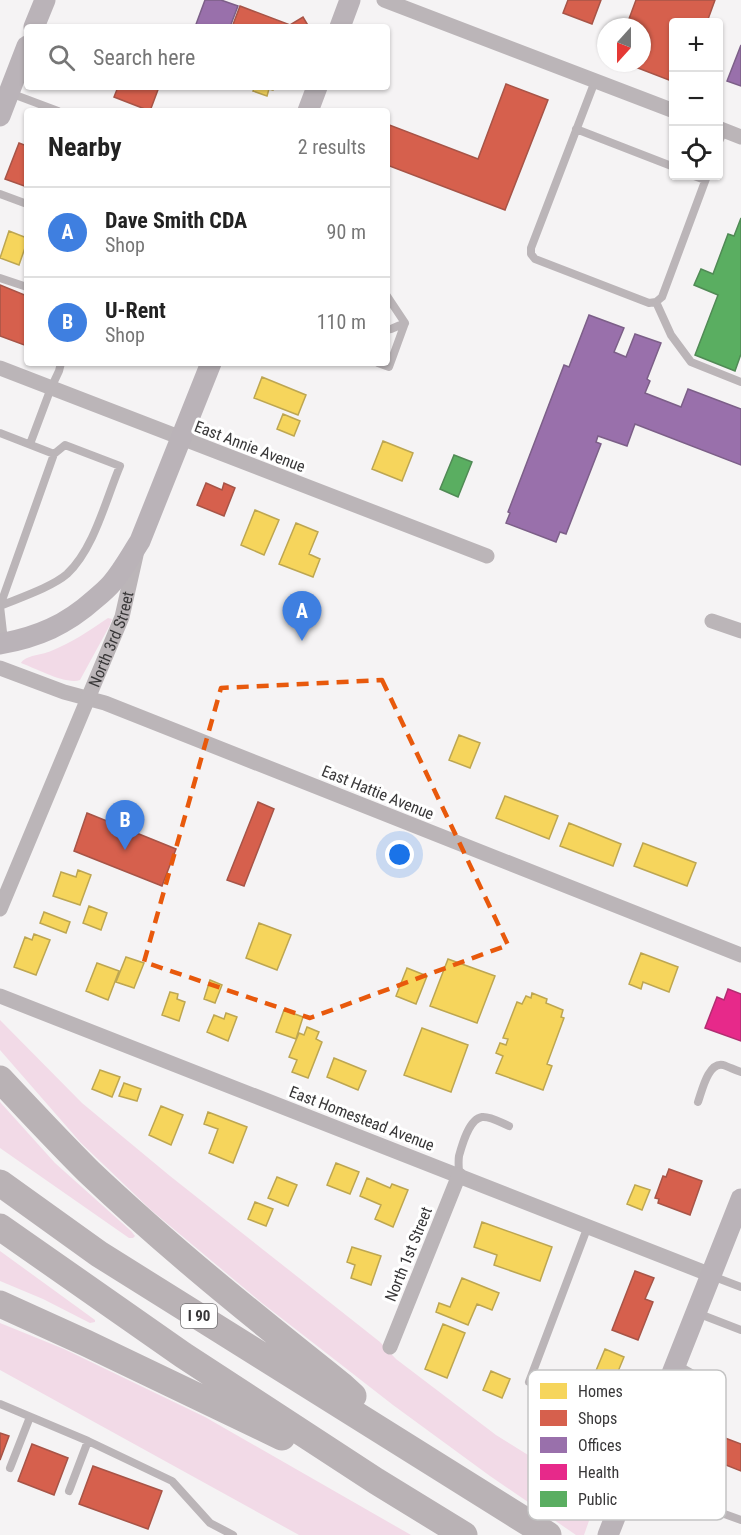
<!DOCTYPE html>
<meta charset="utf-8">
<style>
:root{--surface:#fff;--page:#f2f2f2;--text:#222;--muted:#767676;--line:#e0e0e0;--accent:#db2777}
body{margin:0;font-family:"Roboto Condensed",sans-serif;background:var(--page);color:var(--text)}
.controls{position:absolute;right:18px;top:18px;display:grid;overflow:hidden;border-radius:6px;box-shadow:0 2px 4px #0004}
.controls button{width:54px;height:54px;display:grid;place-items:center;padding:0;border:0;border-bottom:2px solid var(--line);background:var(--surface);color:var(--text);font:30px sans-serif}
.compass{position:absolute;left:597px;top:18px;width:54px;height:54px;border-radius:50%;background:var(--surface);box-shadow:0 2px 4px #0004;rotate:201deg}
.you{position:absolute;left:400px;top:855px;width:21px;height:21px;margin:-15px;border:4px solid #fff;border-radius:50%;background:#1a73e8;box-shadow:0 0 0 9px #1a73e833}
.badge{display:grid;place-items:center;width:39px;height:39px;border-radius:50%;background:var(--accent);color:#fff;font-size:20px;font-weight:700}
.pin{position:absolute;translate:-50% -50px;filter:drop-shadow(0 2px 3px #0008)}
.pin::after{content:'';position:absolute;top:32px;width:21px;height:18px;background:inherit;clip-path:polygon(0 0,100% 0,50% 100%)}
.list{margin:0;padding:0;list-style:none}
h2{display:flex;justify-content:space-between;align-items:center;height:78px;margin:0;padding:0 24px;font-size:26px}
h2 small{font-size:20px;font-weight:400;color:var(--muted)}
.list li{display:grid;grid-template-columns:39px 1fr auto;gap:18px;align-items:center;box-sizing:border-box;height:90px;padding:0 24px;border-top:2px solid var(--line)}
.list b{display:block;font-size:22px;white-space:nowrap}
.list p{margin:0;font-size:20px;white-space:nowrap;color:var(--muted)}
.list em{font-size:20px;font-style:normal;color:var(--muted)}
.icon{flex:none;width:33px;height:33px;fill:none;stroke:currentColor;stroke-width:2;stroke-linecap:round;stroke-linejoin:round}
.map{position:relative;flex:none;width:741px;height:1535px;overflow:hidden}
.search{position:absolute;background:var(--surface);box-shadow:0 2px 4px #0004;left:24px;top:24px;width:366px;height:66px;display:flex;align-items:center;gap:15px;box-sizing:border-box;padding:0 21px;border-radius:6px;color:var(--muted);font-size:22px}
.panel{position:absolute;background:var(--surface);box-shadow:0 2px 4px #0004;left:24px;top:108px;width:366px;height:258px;border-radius:6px}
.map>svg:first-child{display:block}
</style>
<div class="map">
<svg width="741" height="1535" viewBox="0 0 741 1535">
<rect width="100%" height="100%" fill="#f5f3f4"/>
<path fill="#f2dae7" d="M108,618L112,619L110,625L80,680C66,685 35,668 21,663C26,655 42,655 51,651C71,643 89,631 108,618Z
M0,1020L82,1103L170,1176L380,1342L396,1359L496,1435L597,1498L584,1535H576L490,1476L393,1405L262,1303L151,1210L81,1143L0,1050Z
M0,1102L55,1163L131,1231L135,1236L133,1238H129L0,1148Z
M0,1251L95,1320V1322L90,1323L43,1299L0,1281Z
M0,1323L64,1349L205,1417L411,1535H299L0,1370Z"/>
<path fill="#f6d55c" stroke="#bda651" stroke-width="1.5" d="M255,87H274L273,90L269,89L267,96L253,91Z
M9,231L27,238V242L19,265L0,258Z
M262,377L306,395L298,415L254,398Z
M283,414L300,421L294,436L277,429Z
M383,441L413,453L402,481L372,469Z
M255,510L279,520L264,555L241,545Z
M296,523L318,532L309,554L320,559L313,577L279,564Z
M459,735L480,743L470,768L449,760Z
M505,796L558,816L549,839L496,818Z
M569,823L621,844L613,866L560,846Z
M643,843L696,863L687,886L634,866Z
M78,870L91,875L80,905L53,896L61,872L76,877Z
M89,906L107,913L101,930L83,923Z
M44,912L70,922L66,933L40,923Z
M259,923L291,935L277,970L246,958Z
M34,934L50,940L36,975L14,967L25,937L32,940Z
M641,953L678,967L669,992L643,982L641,989L629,984Z
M126,957L144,963L134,988L116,982Z
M448,959L495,976L477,1023L430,1006Z
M97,963L119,971L108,1000L86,991Z
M407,968L427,976L416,1004L396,996Z
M210,980L222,985L215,1003L204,999Z
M170,992L178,994L177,999L185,1002L179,1021L162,1015Z
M532,993L547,999L546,1003L563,1010L561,1017L564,1018L547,1064L552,1066L543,1090L496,1073L503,1056L496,1053L500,1043L506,1045L508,1039L503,1038L517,1002L522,1004L526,996L531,998Z
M284,1010L303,1017L296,1039L276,1032Z
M226,1013L237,1017L228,1041L207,1032L214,1015L224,1019Z
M307,1027L319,1032L316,1039L322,1042L308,1078L292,1072L297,1060L289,1057L299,1033L304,1035Z
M422,1028L468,1045L451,1092L404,1075Z
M334,1058L366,1071L358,1090L327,1077Z
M100,1070L120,1077L112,1097L92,1089Z
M124,1083L141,1089L137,1101L119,1096Z
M161,1106L183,1115L171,1145L149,1135Z
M208,1112L247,1127L233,1163L209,1153L218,1129L204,1124Z
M336,1163L359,1172L350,1194L327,1185Z
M277,1177L297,1185L288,1206L268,1198Z
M367,1178L390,1188L392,1184L408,1190L393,1227L375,1219L381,1205L360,1196Z
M635,1185L650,1190L642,1210L627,1204Z
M255,1202L273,1209L266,1226L248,1219Z
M482,1222L552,1247L540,1281L494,1265L497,1255L474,1247Z
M352,1247L381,1256L371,1285L351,1278L355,1265L347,1262Z
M462,1278L499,1293L492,1310L477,1304L468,1325L436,1312L439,1303L450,1307Z
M443,1324L465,1333L447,1378L425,1369Z
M605,1349L624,1357L617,1374L622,1376L614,1395L590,1385Z
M491,1371L510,1379L502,1398L483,1390Z"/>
<path fill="#d6604d" stroke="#a75447" stroke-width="1.5" d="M568,0H601L592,24L563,13Z
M636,0H715L707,22H674V82L625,63H642V27H626Z
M240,6L290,25L303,17L309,27H232Z
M506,84L548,100L505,210L387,165V124L478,159Z
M118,87H159L150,111L114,97Z
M19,143L27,146V187L5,179Z
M0,285L27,296V346L0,336Z
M206,483L222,490L224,483L235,488L224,516L197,505Z
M258,802L274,809L244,886L227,880Z
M87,813L176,849L162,886L74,851Z
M669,1169L702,1181L690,1215L658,1203L659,1199L655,1198L663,1176L666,1177Z
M635,1271L654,1278L645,1299L653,1302L638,1340L612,1330Z
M0,1433L9,1436L0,1460Z
M725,1438L741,1444V1471L716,1461Z
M32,1444L68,1458L54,1495L18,1481Z
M93,1466L162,1491L148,1529L79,1504Z"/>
<path fill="#9970ab" stroke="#7c5f88" stroke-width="1.5" d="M205,0H221L238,6L230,27H195Z
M741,45V86L727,81Z
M589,315L624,328L614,352L626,357L635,334L661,343L647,379L650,381L645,393L681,407L688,389L741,409V465L635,424L627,446L598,436L596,442L601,444L566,534L560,532L556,542L506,523L510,513L508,512L564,365L569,367Z"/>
<path fill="#e7298a" stroke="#b22d71" stroke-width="1.5" d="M728,989L741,994V1041L705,1028L717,997L724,1000Z"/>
<path fill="#5aae61" stroke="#508a55" stroke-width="1.5" d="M741,218V354L735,371L695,355L718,295L694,285L701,269L713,274L728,234L734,236Z
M454,455L472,462L458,497L440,489Z"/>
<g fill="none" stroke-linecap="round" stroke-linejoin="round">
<path stroke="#bbb5b8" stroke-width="8" d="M595,81L531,248V254L535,259L649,303L656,302L662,297L707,176
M10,93L58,111
M576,129L674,167
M718,144L724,130
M694,176L705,180
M0,194L27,204
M0,278L27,287
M656,302L671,335L691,362L741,382
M391,329L405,323
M378,363L389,367L405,323L387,296
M0,433L54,454
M30,444L51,388L59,371L61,363
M65,445L120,466C106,499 94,549 67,574C52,587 19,598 0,606L54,454Z
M0,606L4,641
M698,1102C702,1091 708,1062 723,1065C729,1067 735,1070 741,1072
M459,1175C459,1169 458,1162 459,1156C462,1145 469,1119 482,1117C491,1116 501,1123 509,1126
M588,1226L529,1382C550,1388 570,1393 590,1401C596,1403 602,1404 607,1407C613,1410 615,1417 620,1420C637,1432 691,1437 709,1427C714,1424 718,1418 719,1412C726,1388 694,1375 677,1365
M712,1276L741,1287
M697,1313L741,1330
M0,1404L88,1441L172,1481L210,1523L233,1535
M10,1468L30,1417
M633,1481L741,1520
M69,1491L88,1441"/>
<g stroke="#bbb5b8" stroke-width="15">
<path d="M384,0L674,111"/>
<path d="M718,128L741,137"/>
<path d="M0,368L487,556"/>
<path d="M712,621L741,631"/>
<path d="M0,668L64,692L105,703L741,955"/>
<path id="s1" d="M0,909L122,617L136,555"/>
<path d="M0,996L711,1275"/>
<path d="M390,1347L459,1175"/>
</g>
<path stroke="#bab3b8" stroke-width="21" d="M34,27L45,0
M340,27L350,0
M308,111L317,87
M0,116L27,46
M0,644C38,637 66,625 95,599C101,594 107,589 112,583C123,570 131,555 140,541L211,363
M608,1535L741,1199"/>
<path stroke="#b9b2b5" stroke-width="27" d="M0,1079C29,1110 58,1141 88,1171C168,1247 254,1316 341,1385L353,1396
M0,1183L99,1254L548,1535
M0,1227L183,1355L376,1481L464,1535
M0,1304L86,1343L282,1437"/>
</g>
<path fill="none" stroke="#e8590c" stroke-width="4.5" stroke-dasharray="12 8" stroke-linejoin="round" d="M382,680L508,945L310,1018L144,962L221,688Z"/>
<g text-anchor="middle" stroke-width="6" stroke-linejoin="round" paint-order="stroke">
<rect fill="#fff" stroke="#747374" stroke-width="1.5" x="181" y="1304" width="36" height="24" rx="4.5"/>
<g font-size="15" font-weight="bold" fill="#383738">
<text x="199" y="1321">I 90</text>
</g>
<g font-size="16" fill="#383738" stroke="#fff">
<text transform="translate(250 446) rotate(21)" y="6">East Annie Avenue</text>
<text dy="6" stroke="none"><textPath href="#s1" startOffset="292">North 3rd Street</textPath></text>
<text transform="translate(378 792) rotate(22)" y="6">East Hattie Avenue</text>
<text transform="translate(362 1118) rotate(21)" y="6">East Homestead Avenue</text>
<text transform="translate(408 1254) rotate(-68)" y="6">North 1st Street</text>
</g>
</g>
<rect x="528" y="1370" width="198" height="150" rx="9" fill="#fff" stroke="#c3c3c3" stroke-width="1.5"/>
<rect x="540" y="1383" width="27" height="16" fill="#f6d55c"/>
<rect x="540" y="1410" width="27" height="16" fill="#d6604d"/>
<rect x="540" y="1437" width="27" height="16" fill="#9970ab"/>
<rect x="540" y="1464" width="27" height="16" fill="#e7298a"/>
<rect x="540" y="1491" width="27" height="16" fill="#5aae61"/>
<g font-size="16" fill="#383738">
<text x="578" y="1397">Homes</text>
<text x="578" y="1424">Shops</text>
<text x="578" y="1451">Offices</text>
<text x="578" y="1478">Health</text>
<text x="578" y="1505">Public</text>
</g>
</svg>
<div class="controls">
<button>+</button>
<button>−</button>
<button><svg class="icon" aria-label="locate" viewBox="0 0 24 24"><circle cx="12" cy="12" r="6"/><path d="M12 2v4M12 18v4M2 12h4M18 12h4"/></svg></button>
</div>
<svg class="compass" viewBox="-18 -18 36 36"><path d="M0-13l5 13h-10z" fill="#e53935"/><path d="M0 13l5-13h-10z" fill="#767676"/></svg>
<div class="you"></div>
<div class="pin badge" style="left:302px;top:641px;background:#3f7fe0">A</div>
<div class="pin badge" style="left:125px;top:850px;background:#3f7fe0">B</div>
<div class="search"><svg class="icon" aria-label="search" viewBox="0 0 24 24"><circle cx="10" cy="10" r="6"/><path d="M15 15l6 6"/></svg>Search here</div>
<section class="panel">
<h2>Nearby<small>2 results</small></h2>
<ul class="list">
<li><span class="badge" style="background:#3f7fe0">A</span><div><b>Dave Smith CDA</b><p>Shop</p></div><em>90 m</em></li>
<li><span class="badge" style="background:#3f7fe0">B</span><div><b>U-Rent</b><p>Shop</p></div><em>110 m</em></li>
</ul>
</section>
</div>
